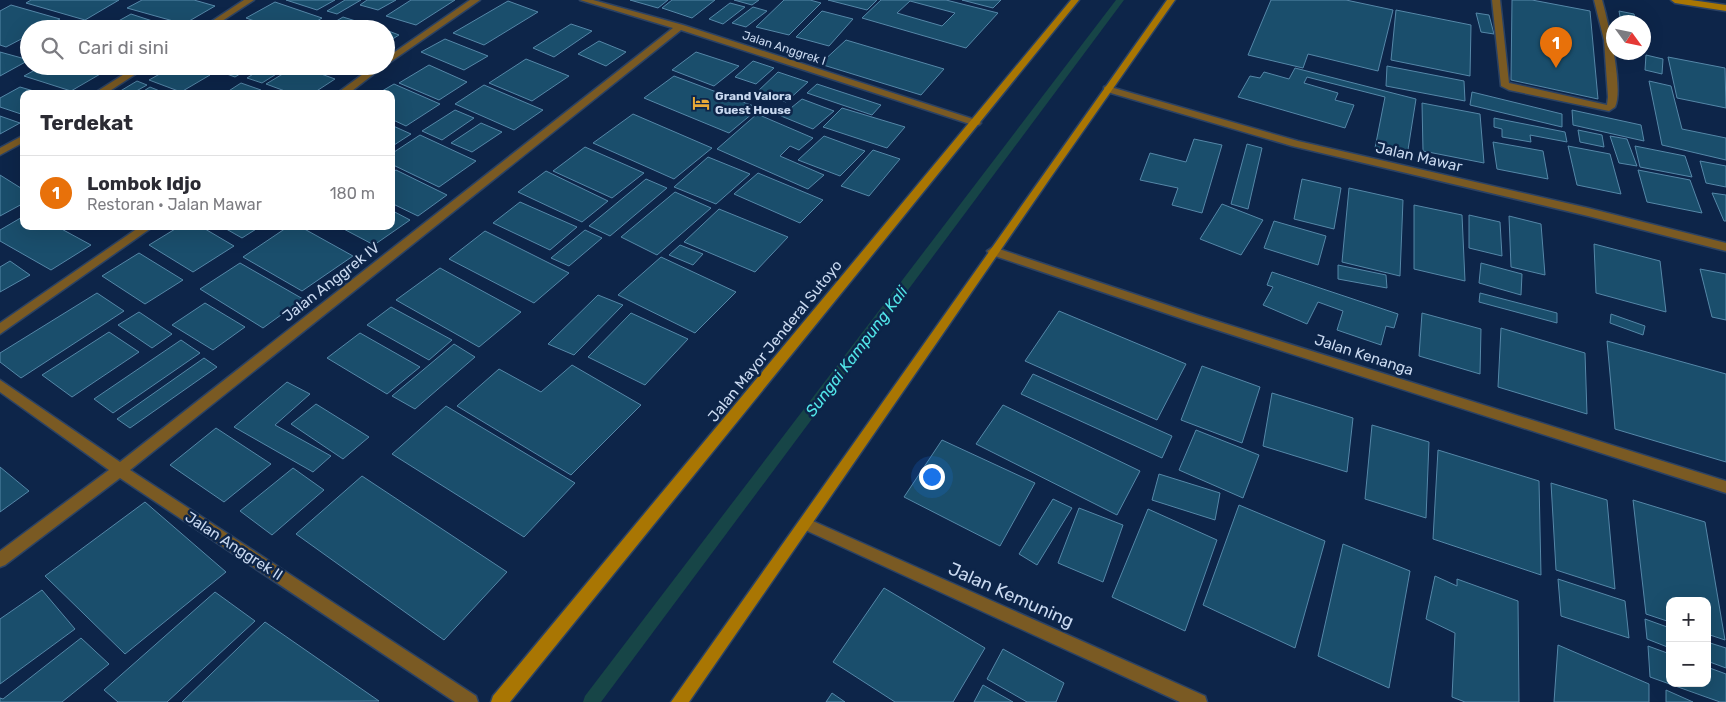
<!DOCTYPE html>
<html lang="id">
<meta charset="utf-8">
<style>
:root{--surface:#fff;--page:#f2f2f3;--text:#2b2b33;--muted:#7c7c81;--line:#e1e1e2;--accent:#806535}
body{margin:0;font-family:Rubik,sans-serif;background:var(--page);color:var(--text)}
.controls{position:absolute;right:15px;bottom:15px;display:grid;overflow:hidden;border-radius:10px;box-shadow:0 5px 20px #0002}
.controls button{width:45px;height:45px;display:grid;place-items:center;padding:0;border:0;border-bottom:1px solid var(--line);background:var(--surface);color:var(--text);font:25px sans-serif}
.compass{position:absolute;left:1606px;top:15px;width:45px;height:45px;border-radius:50%;background:var(--surface);box-shadow:0 5px 20px #0002;rotate:123deg}
.you{position:absolute;left:931px;top:476px;width:18px;height:18px;margin:-12px;border:4px solid #fff;border-radius:50%;background:#1a73e8;box-shadow:0 0 0 8px #1a73e833}
.badge{display:grid;place-items:center;width:32px;height:32px;border-radius:50%;background:var(--accent);color:#fff;font-size:16px;font-weight:700}
.pin{position:absolute;translate:-50% -41px;filter:drop-shadow(0 1px 2px #0008)}
.pin::after{content:'';position:absolute;top:26px;width:18px;height:15px;background:inherit;clip-path:polygon(0 0,100% 0,50% 100%)}
.list{margin:0;padding:0;list-style:none}
h2{display:flex;justify-content:space-between;align-items:center;height:65px;margin:0;padding:0 20px;font-size:21px}
h2 small{font-size:16px;font-weight:400;color:var(--muted)}
.list li{display:grid;grid-template-columns:32px 1fr auto;gap:15px;align-items:center;box-sizing:border-box;height:75px;padding:0 20px;border-top:1px solid var(--line)}
.list b{display:block;font-size:19px;white-space:nowrap}
.list p{margin:0;font-size:16px;white-space:nowrap;color:var(--muted)}
.list em{font-size:16px;font-style:normal;color:var(--muted)}
.icon{flex:none;width:28px;height:28px;fill:none;stroke:currentColor;stroke-width:2;stroke-linecap:round;stroke-linejoin:round}
.map{position:relative;flex:none;width:1726px;height:702px;overflow:hidden}
.search{position:absolute;background:var(--surface);box-shadow:0 5px 20px #0002;left:20px;top:20px;width:375px;height:55px;display:flex;align-items:center;gap:12px;box-sizing:border-box;padding:0 18px;border-radius:28px;color:var(--muted);font-size:19px}
.panel{position:absolute;background:var(--surface);box-shadow:0 5px 20px #0002;left:20px;top:90px;width:375px;height:140px;border-radius:10px}
.map>svg:first-child{display:block}
</style>
<div class="map">
<svg width="1726" height="702" viewBox="0 0 1726 702">
<rect width="100%" height="100%" fill="#0d2549"/>
<g fill="none" stroke-linecap="round" stroke-linejoin="round">
<path fill="#174547" fill-rule="evenodd" d="M1116,0H1124L601,702H583L585,696Z"/>
</g>
<path fill="#1a4e6c" stroke="#5587a8" fill-rule="evenodd" d="M31,0H119L85,20L26,3Z
M142,0H194L215,6L184,24L127,8Z
M286,0H335L317,10Z
M345,0H361L337,14L327,11Z
M367,0H396L378,10L360,5Z
M411,0H455L416,25L386,16Z
M630,0H668L658,8Z
M672,0H715L692,18L662,8Z
M734,0H759L752,5Z
M784,0H810L821,3L789,35L756,27Z
M828,0H877L867,10Z
M881,0H946L998,13L966,48L862,18ZM910,1L955,13L942,26L897,13Z
M962,0H1001L993,8Z
M1271,0H1346L1393,10L1378,71L1308,54L1303,68L1248,55Z
M1512,0H1532L1590,11L1598,99L1511,80Z
M508,1L538,12L484,45L453,33Z
M275,2L322,18L304,29H277L246,18Z
M730,3L745,7L723,24L709,19Z
M11,5L60,19L41,29H29V35L6,47L0,45V11Z
M753,7L767,11L746,27L732,23Z
M1396,10L1471,25L1470,76L1391,60Z
M822,11L853,19L829,46L796,37Z
M1619,11L1634,14L1636,22H1621Z
M1476,13L1489,15L1494,34L1481,32Z
M131,14L177,29H104Z
M343,17L381,29H323Z
M67,21L81,25L74,29H54Z
M571,24L592,31L554,57L533,48Z
M386,30L399,35L386,43Z
M445,39L488,56L464,70L421,52Z
M846,40L944,69L921,95L820,64Z
M599,41L626,52L606,66L578,54Z
M0,52L29,60L0,76Z
M696,52L739,66L714,86L672,70Z
M1646,55L1663,59L1662,74L1645,70Z
M1668,57L1725,68L1726,108L1677,98Z
M526,59L569,76L532,101L489,83Z
M753,61L774,68L756,84L735,77Z
M429,65L467,82L439,100L399,83Z
M42,66H81L102,73L71,91L24,76Z
M174,66H188L210,75L181,92L149,80Z
M218,66H253L235,77L213,69Z
M266,66H289L262,83L247,78Z
M296,66H299L335,79L312,94H293L266,84Z
M331,66H353L345,71Z
M1387,66L1464,81L1465,101L1386,86Z
M1295,68L1416,99L1407,156L1375,148L1385,97L1307,77L1304,83L1338,93L1335,100L1354,105L1345,128L1238,97L1250,76L1260,78L1264,72L1289,79Z
M778,72L808,82L786,102L756,93Z
M674,76L759,108L729,133L644,98Z
M137,81L147,85L131,94L117,93Z
M1649,81L1671,86L1682,129L1726,138V160L1662,145Z
M241,83L261,90L256,94H224Z
M394,84L440,104L406,126L391,119V94H377Z
M817,84L881,105L872,115L807,93Z
M484,85L543,110L514,130L455,104Z
M20,87L44,94H24V115L0,107V98Z
M150,87L167,94H139Z
M1472,92L1562,114V127L1470,105Z
M802,99L834,111L813,129L781,116Z
M1422,103L1480,114L1484,163L1423,151Z
M842,108L905,127L887,148L823,127Z
M455,110L474,118L442,140L422,131Z
M1572,110L1641,125L1644,141L1573,125Z
M633,114L712,148L674,179L593,143Z
M757,114L813,138L799,150L790,146L780,156L824,175L808,189L717,149Z
M0,116L20,123L0,134Z
M1494,118L1565,132L1567,142L1530,135L1531,142L1502,137V129L1494,127Z
M481,123L502,132L472,152L451,143Z
M391,125L411,134L391,147Z
M1578,130L1602,135L1604,147L1580,142Z
M420,135L476,161L439,187L391,164V154Z
M824,136L865,151L840,176L798,160Z
M1610,136L1627,139L1637,166L1619,163Z
M1194,139L1222,145L1202,213L1172,205L1178,188L1140,180L1150,153L1186,162Z
M1493,142L1543,151L1548,179L1497,169Z
M1247,144L1262,148L1248,209L1231,204Z
M1568,146L1610,154L1621,194L1577,185Z
M1635,146L1685,156L1692,177L1640,167Z
M585,147L644,173L612,198L553,171Z
M873,150L900,159L869,196L841,186Z
M708,157L750,174L716,204L674,187Z
M1700,161L1726,166V187L1706,183Z
M396,170L447,195L418,216L391,203V173Z
M1638,170L1690,180L1702,213L1647,202Z
M546,171L608,201L582,222L518,192Z
M758,173L823,200L800,223L734,194Z
M0,175L24,190V203L0,216Z
M646,179L667,188L610,236L589,226Z
M1302,179L1341,188L1334,229L1294,219Z
M1349,188L1403,200L1400,276L1342,262Z
M675,192L711,208L657,255L621,237Z
M1712,193L1726,195V221H1724Z
M520,202L577,227L550,250L493,223Z
M1222,204L1263,220L1241,255L1200,239Z
M1414,205L1462,215L1465,281L1414,269Z
M719,209L788,237L755,272L684,242Z
M391,210L410,220L374,245L338,226H391Z
M1469,215L1500,222L1502,256L1469,248Z
M24,216V226H56L91,245L51,270L0,241V230Z
M1509,216L1541,224L1545,275L1511,267Z
M1274,221L1326,236L1318,265L1264,248Z
M180,226H200L234,246L193,272L149,245Z
M221,226H261L242,238Z
M289,226H299L353,256L302,291L243,257Z
M585,230L602,238L569,266L551,258Z
M485,231L569,273L534,303L449,259Z
M1594,244L1660,261L1666,312L1596,293Z
M680,245L703,254L693,265L669,255Z
M139,253L183,280L145,304L102,276Z
M661,257L736,292L695,333L618,295Z
M10,261L30,275L0,292V267Z
M240,263L303,299L263,328L200,289Z
M1481,263L1522,274L1521,295L1479,283Z
M1338,265L1386,275L1387,288L1338,279Z
M440,268L521,312L479,347L396,300Z
M1700,269L1726,274V320L1712,317Z
M1272,272L1398,314L1394,328L1386,326L1381,345L1337,330L1343,311L1318,302L1307,324L1263,305L1273,287L1267,285Z
M97,293L124,311L21,378L0,362V353Z
M1480,293L1557,313V323L1479,302Z
M598,295L623,305L574,355L548,344Z
M205,303L245,327L213,350L172,325Z
M391,307L452,340L429,360L367,325Z
M1059,311L1186,364L1157,420L1025,361Z
M139,312L172,334L152,348L118,325Z
M631,313L688,339L645,385L588,357Z
M1422,313L1481,329L1480,374L1419,356Z
M1611,314L1645,326L1643,335L1610,323Z
M1501,328L1585,353L1587,414L1498,387Z
M109,332L139,352L72,397L42,375Z
M360,333L420,367L387,394L327,358Z
M181,340L200,353L113,413L94,399Z
M1607,341L1726,374V462L1615,429Z
M454,344L475,357L415,409L392,396Z
M204,358L217,367L130,428L117,419Z
M572,365L641,405L571,475L457,406L499,369L541,392Z
M1202,366L1260,387L1242,443L1181,420Z
M1033,374L1172,436L1162,458L1021,394Z
M287,382L310,394L275,425L331,456L313,472L234,427Z
M1272,393L1353,418L1347,472L1263,446Z
M316,404L369,437L343,459L291,424Z
M1003,405L1140,471L1117,515L976,444Z
M446,406L575,483L524,537L392,454Z
M1372,425L1429,442L1426,518L1365,499Z
M216,428L271,464L224,502L170,465Z
M1196,430L1259,455L1243,498L1179,470Z
M942,440L1035,483L1000,546L904,497Z
M1438,450L1539,481L1541,575L1433,539Z
M0,467L29,491L0,512Z
M293,468L324,490L272,535L240,511Z
M1159,474L1220,493L1215,520L1152,500Z
M362,476L507,572L444,640L296,534Z
M1551,483L1607,500L1615,589L1556,570Z
M1053,499L1072,508L1037,565L1019,554Z
M1633,500L1705,522L1725,640L1707,634V601H1670V622L1646,614Z
M145,502L226,572L125,654L45,576Z
M1239,505L1325,541L1295,648L1203,605Z
M1079,508L1123,525L1103,582L1058,563Z
M1148,509L1217,540L1185,631L1112,597Z
M1343,544L1410,571L1389,688L1318,656Z
M1435,576L1457,586V579L1518,601L1519,702H1465L1452,697L1455,633L1426,619Z
M1558,579L1625,601L1629,638L1561,616Z
M884,588L985,648L953,702H895L833,662Z
M42,590L75,629L0,684V619Z
M215,592L255,621L167,702H118L104,690Z
M1645,619L1670,628V648L1647,639Z
M265,622L379,701L182,702Z
M81,638L109,664L62,702H0V698L3,699Z
M1707,642L1726,648V668L1707,661Z
M1558,645L1649,684V702H1554Z
M1648,646L1670,654V683H1707V667L1726,674V702H1720L1650,677Z
M1003,649L1064,683L1056,702H1027L987,679Z
M983,685L1013,702H974Z
M1666,690L1693,702H1666Z
M832,693L845,702H826Z"/>
<g fill="none" stroke-linecap="round" stroke-linejoin="round">
<g stroke="#2b4264" stroke-width="3">
<path id="service" d="M1492,0H1500L1509,83L1607,105L1608,97L1604,40L1594,0H1602C1608,21 1624,89 1615,107L1609,111L1509,90L1501,86Z"/>
</g>
<g stroke="#2b4264" stroke-width="3">
<path id="minor" d="M244,0H254L210,29H200Z
M470,0H480L386,65V58Z
M580,0H593L683,25L979,121L981,123L979,125H973L681,30L130,470L476,696L478,702H455L120,478L5,565L0,567V551L109,470L0,392V380L120,462L673,28Z
M137,66H148L105,94H93Z
M374,66H384L348,94H336Z
M1107,86L1298,141L1588,208L1726,243V251L1588,216L1292,146L1104,91V87Z
M24,135V142L0,155V148Z
M141,226H154L0,334V323Z
M993,247L1197,315L1726,481V493L1189,321L989,254L987,251Z
M806,518L1205,696L1207,702H1180L801,528L799,524L801,520Z"/>
</g>
<g stroke="#2b4264" stroke-width="3">
<path id="secondary" d="M1071,0H1079L510,702H491L493,696Z
M1167,0H1175L1051,177L689,702H671Z
M1671,0H1691L1726,5V11L1675,3Z"/>
</g>
<use href="#service" fill="#7a5a23" fill-rule="evenodd"/>
<use href="#minor" fill="#7a5a23" fill-rule="evenodd"/>
<use href="#secondary" fill="#a97603" fill-rule="evenodd"/>
</g>
<defs>
<g id="hotel-bare" transform="scale(1.35)"><path d="M-6-4.5h1.5V1H6V5H4.5V3h-9V5H-6ZM-4 0a1.8 1.8 0 1 1 3.6 0ZM.5 0V-2.5h3Q6-2.5 6 0Z" fill="#e9ab38" stroke="#0d2549" stroke-width="2.5" paint-order="stroke"/></g>
</defs>
<g fill-rule="evenodd">
<use href="#hotel-bare" x="701" y="103"/>
</g>
<g text-anchor="middle" stroke-width="5" stroke-linejoin="round" paint-order="stroke">
<g font-size="12" fill="#c9d9f0" stroke="#0d2549">
<text transform="translate(784 48) rotate(18)" y="4">Jalan Anggrek I</text>
</g>
<g font-size="12" font-weight="bold" fill="#c9d9f0" stroke="#0d2549" text-anchor="start">
<text x="715" y="100">Grand Valora<tspan x="715" dy="14">Guest House</tspan></text>
</g>
<g font-size="15" fill="#c9d9f0" stroke="#0d2549">
<text transform="translate(1419 157) rotate(13)" y="5">Jalan Mawar</text>
<text transform="translate(331 282) rotate(-38)" y="5">Jalan Anggrek IV</text>
<text transform="translate(775 341) rotate(-51)" y="5">Jalan Mayor Jenderal Sutoyo</text>
<text transform="translate(1364 355) rotate(18)" y="5">Jalan Kenanga</text>
<text transform="translate(234 546) rotate(33)" y="5">Jalan Anggrek II</text>
</g>
<g font-size="16" font-style="italic" fill="#51e5e9" stroke="#0d2549">
<text transform="translate(856 351) rotate(-53)" y="6">Sungai Kampung Kali</text>
</g>
<g font-size="18" fill="#c9d9f0" stroke="#0d2549">
<text transform="translate(1011 595) rotate(24)" y="6">Jalan Kemuning</text>
</g>
</g>
</svg>
<div class="controls">
<button>+</button>
<button>−</button>
</div>
<svg class="compass" viewBox="-18 -18 36 36"><path d="M0-13l5 13h-10z" fill="#e53935"/><path d="M0 13l5-13h-10z" fill="#7c7c81"/></svg>
<div class="you"></div>
<div class="pin badge" style="left:1556px;top:68px;background:#e8710a">1</div>
<div class="search"><svg class="icon" aria-label="search" viewBox="0 0 24 24"><circle cx="10" cy="10" r="6"/><path d="M15 15l6 6"/></svg>Cari di sini</div>
<section class="panel">
<h2>Terdekat<small></small></h2>
<ul class="list">
<li><span class="badge" style="background:#e8710a">1</span><div><b>Lombok Idjo</b><p>Restoran · Jalan Mawar</p></div><em>180 m</em></li>
</ul>
</section>
</div>
